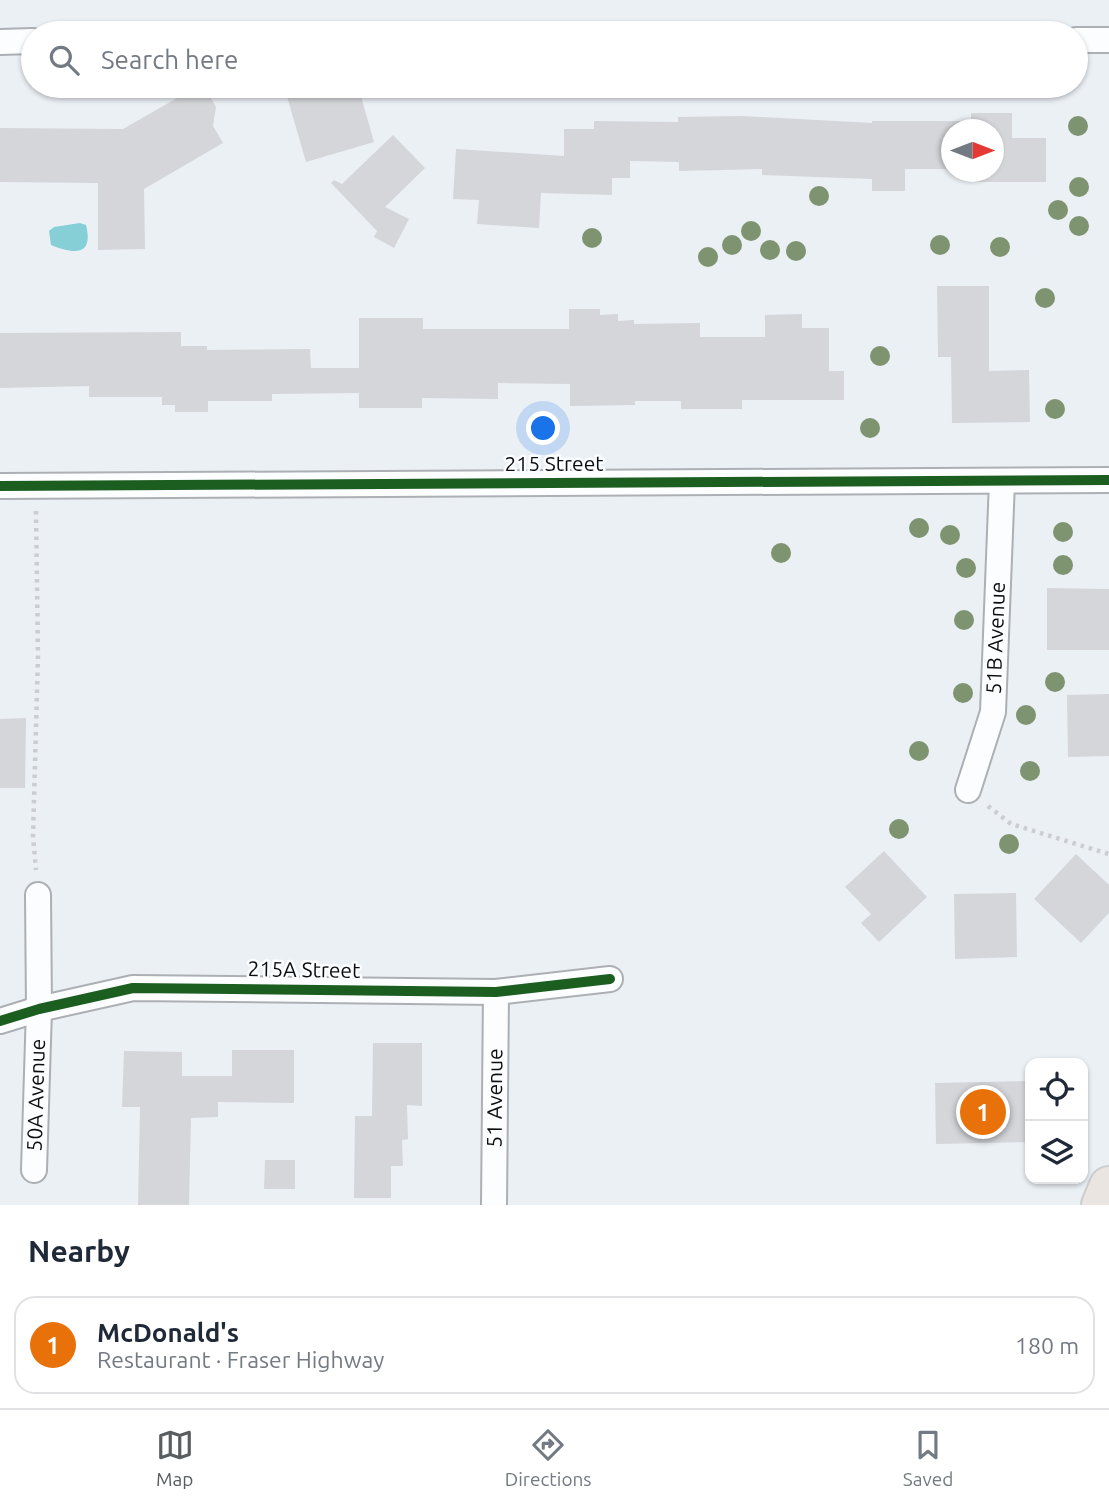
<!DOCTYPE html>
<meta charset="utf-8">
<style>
:root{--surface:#fff;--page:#f2f2f3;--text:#1f2937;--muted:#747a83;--line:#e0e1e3;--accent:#595d60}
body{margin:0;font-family:Ubuntu,sans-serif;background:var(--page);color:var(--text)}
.controls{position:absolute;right:21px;bottom:21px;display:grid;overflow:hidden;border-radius:14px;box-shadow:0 2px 5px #0004}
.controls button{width:63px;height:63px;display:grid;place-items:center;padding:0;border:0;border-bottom:2px solid var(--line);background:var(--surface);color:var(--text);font:35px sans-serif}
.compass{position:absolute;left:941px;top:119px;width:63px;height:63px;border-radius:50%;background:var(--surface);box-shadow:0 2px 5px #0004;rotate:90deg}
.you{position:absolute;left:544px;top:429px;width:24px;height:24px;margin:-18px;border:5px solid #fff;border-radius:50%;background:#1a73e8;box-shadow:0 0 0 10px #1a73e833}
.badge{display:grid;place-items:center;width:46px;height:46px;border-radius:50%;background:var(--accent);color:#fff;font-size:23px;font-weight:700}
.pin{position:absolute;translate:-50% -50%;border:4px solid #fff;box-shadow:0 2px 7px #0006}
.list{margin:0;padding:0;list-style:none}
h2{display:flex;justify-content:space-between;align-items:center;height:91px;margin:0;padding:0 28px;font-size:30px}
h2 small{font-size:23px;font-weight:400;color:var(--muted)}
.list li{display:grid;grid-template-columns:46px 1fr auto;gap:21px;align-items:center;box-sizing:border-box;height:98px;margin:0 14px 14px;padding:0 14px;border:2px solid var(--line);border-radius:21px}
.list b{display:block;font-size:26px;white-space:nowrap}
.list p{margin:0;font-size:23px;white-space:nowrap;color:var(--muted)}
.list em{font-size:23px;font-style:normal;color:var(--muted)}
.icon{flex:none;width:38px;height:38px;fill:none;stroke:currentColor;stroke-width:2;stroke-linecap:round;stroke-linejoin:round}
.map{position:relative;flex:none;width:1109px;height:1205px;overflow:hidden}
.search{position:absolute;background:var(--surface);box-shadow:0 2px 5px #0004;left:21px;right:21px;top:21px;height:77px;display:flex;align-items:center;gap:18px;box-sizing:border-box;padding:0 24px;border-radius:38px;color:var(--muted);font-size:26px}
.sheet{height:203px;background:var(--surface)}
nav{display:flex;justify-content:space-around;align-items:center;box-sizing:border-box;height:98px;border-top:2px solid var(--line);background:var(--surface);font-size:19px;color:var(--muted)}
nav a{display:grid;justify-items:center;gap:4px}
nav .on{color:var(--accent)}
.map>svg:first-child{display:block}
</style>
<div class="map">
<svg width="1109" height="1205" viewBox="0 0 1109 1205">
<rect width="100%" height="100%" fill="#ebf0f5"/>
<path fill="#86cfd7" d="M80,223L86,225C94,257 73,254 51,245L49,231L54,227Z"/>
<path fill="#d4d6da" d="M198,86H204L216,107L213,126L223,143L144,189L145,249L98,250V183L0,182V128L123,129Z
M284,86H358L374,142L306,162Z
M971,113H1012V138H1046V182H970V172H993V130H951V169H905V191H872V179L762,175V169L679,171V162L630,161V178H612V195L541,193L539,228L477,224L479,200L453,199L456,149L564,156V129H594V121L678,122V117L742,116L872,123V121H971Z
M393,135L425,168L385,207L409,219L394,248L374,237L377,231L331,183L334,180L342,184Z
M937,286H989V371L1029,370L1030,422L952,423L951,357H938Z
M569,309H600V315L618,314V321L634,320V324L700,323V337H765V315L802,314V328H829V371H844V400H742V409H681V401H635V405L570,406V384L498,383V399L422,398V408H359V393L272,394V401H208V412H175V405H162V397H89V386L0,388V333L181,332V346H207V350L310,349L311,368H359V318H423V329H569Z
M1047,588L1109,589V650H1047Z
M1109,694V756L1068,757L1067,695Z
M26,718L25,788H0V719Z
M884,851L927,897L879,942L861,923L871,914L845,887Z
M1076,854L1109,885V913L1081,943L1034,899Z
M1016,893L1017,957L955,959L954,894Z
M373,1043H422V1106L407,1105L408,1139L402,1140L403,1166H391V1198H354L355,1116H372Z
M232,1050H294V1103L218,1102V1117L191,1118L189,1205H138L140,1107H122L124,1051L182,1052V1076H232Z
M1030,1081V1142L936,1144L935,1083Z
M265,1160H295V1189H264Z"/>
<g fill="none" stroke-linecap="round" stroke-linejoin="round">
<g stroke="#acb0b4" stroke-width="28">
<g id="minor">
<path d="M1076,40H1109"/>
<path d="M0,42L33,41"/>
<path d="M0,486L1109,480"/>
<path id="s1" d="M968,790L993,712L1002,481"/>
<path d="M0,1021L39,1009L133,988L496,992L610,979"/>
<path id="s2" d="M34,1170L39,1009L38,895"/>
<path id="s3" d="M494,1205L496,992"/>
</g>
</g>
<g stroke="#ccced0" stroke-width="42">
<path id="primary" d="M1101,1205L1109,1186"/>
</g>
<path stroke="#cccdcf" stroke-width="4.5" stroke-dasharray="3.5 5" stroke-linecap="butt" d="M36,511L38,656L33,836L36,870
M988,806L1011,824L1109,854"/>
<use href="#minor" stroke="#fcfdfe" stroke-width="24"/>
<use href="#primary" stroke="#eae5e1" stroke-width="38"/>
<g stroke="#fbfdff" stroke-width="15">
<path id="cycleway" d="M0,486L1109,480
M0,1021L39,1009L133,988L496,992L610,979"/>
</g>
<use href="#cycleway" stroke="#1b5e20" stroke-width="10"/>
</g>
<g fill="#7e9471">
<circle cx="1078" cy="126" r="10"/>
<circle cx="1079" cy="187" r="10"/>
<circle cx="819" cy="196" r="10"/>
<circle cx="1058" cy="210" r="10"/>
<circle cx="1079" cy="226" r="10"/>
<circle cx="751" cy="231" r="10"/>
<circle cx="592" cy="238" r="10"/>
<circle cx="732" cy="245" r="10"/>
<circle cx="940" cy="245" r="10"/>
<circle cx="1000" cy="247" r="10"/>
<circle cx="770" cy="250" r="10"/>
<circle cx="796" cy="251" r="10"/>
<circle cx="708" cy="257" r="10"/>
<circle cx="1045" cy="298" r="10"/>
<circle cx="880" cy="356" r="10"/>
<circle cx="1055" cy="409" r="10"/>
<circle cx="870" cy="428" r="10"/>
<circle cx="919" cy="528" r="10"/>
<circle cx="1063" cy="532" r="10"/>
<circle cx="950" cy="535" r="10"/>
<circle cx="781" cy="553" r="10"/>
<circle cx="1063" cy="565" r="10"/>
<circle cx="966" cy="568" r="10"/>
<circle cx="964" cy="620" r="10"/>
<circle cx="1055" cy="682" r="10"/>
<circle cx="963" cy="693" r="10"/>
<circle cx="1026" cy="715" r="10"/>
<circle cx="919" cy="751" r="10"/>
<circle cx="1030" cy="771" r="10"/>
<circle cx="899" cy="829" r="10"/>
<circle cx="1009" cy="844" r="10"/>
</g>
<g text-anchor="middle" stroke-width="5" stroke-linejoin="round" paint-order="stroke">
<g font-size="21" fill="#0b0e10" stroke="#fbfdff">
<text x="554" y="471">215 Street</text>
<text dy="7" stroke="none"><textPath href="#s1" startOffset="156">51B Avenue</textPath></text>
<text transform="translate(304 970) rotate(1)" y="7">215A Street</text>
<text dy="7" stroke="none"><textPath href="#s2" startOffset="75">50A Avenue</textPath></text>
<text dy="7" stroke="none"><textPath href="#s3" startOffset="107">51 Avenue</textPath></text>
</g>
</g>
</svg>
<div class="controls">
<button><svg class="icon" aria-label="locate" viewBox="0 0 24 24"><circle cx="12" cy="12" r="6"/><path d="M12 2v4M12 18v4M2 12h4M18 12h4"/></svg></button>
<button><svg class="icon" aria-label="layers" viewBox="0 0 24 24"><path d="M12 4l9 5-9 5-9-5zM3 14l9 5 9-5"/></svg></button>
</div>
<svg class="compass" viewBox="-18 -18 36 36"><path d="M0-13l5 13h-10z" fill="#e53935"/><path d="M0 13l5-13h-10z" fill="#747a83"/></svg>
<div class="you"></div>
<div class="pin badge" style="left:983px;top:1112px;background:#e8710a">1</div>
<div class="search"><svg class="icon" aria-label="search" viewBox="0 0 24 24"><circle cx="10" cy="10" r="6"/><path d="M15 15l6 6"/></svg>Search here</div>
</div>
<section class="sheet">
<h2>Nearby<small></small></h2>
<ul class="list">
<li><span class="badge" style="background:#e8710a">1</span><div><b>McDonald's</b><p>Restaurant · Fraser Highway</p></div><em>180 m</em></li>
</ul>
</section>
<nav>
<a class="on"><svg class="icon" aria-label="map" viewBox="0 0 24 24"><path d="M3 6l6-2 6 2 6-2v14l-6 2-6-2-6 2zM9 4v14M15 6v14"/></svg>Map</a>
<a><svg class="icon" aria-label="directions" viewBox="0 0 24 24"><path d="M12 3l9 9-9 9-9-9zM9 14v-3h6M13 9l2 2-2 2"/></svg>Directions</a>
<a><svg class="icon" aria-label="saved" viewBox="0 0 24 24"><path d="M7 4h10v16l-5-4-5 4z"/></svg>Saved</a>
</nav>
